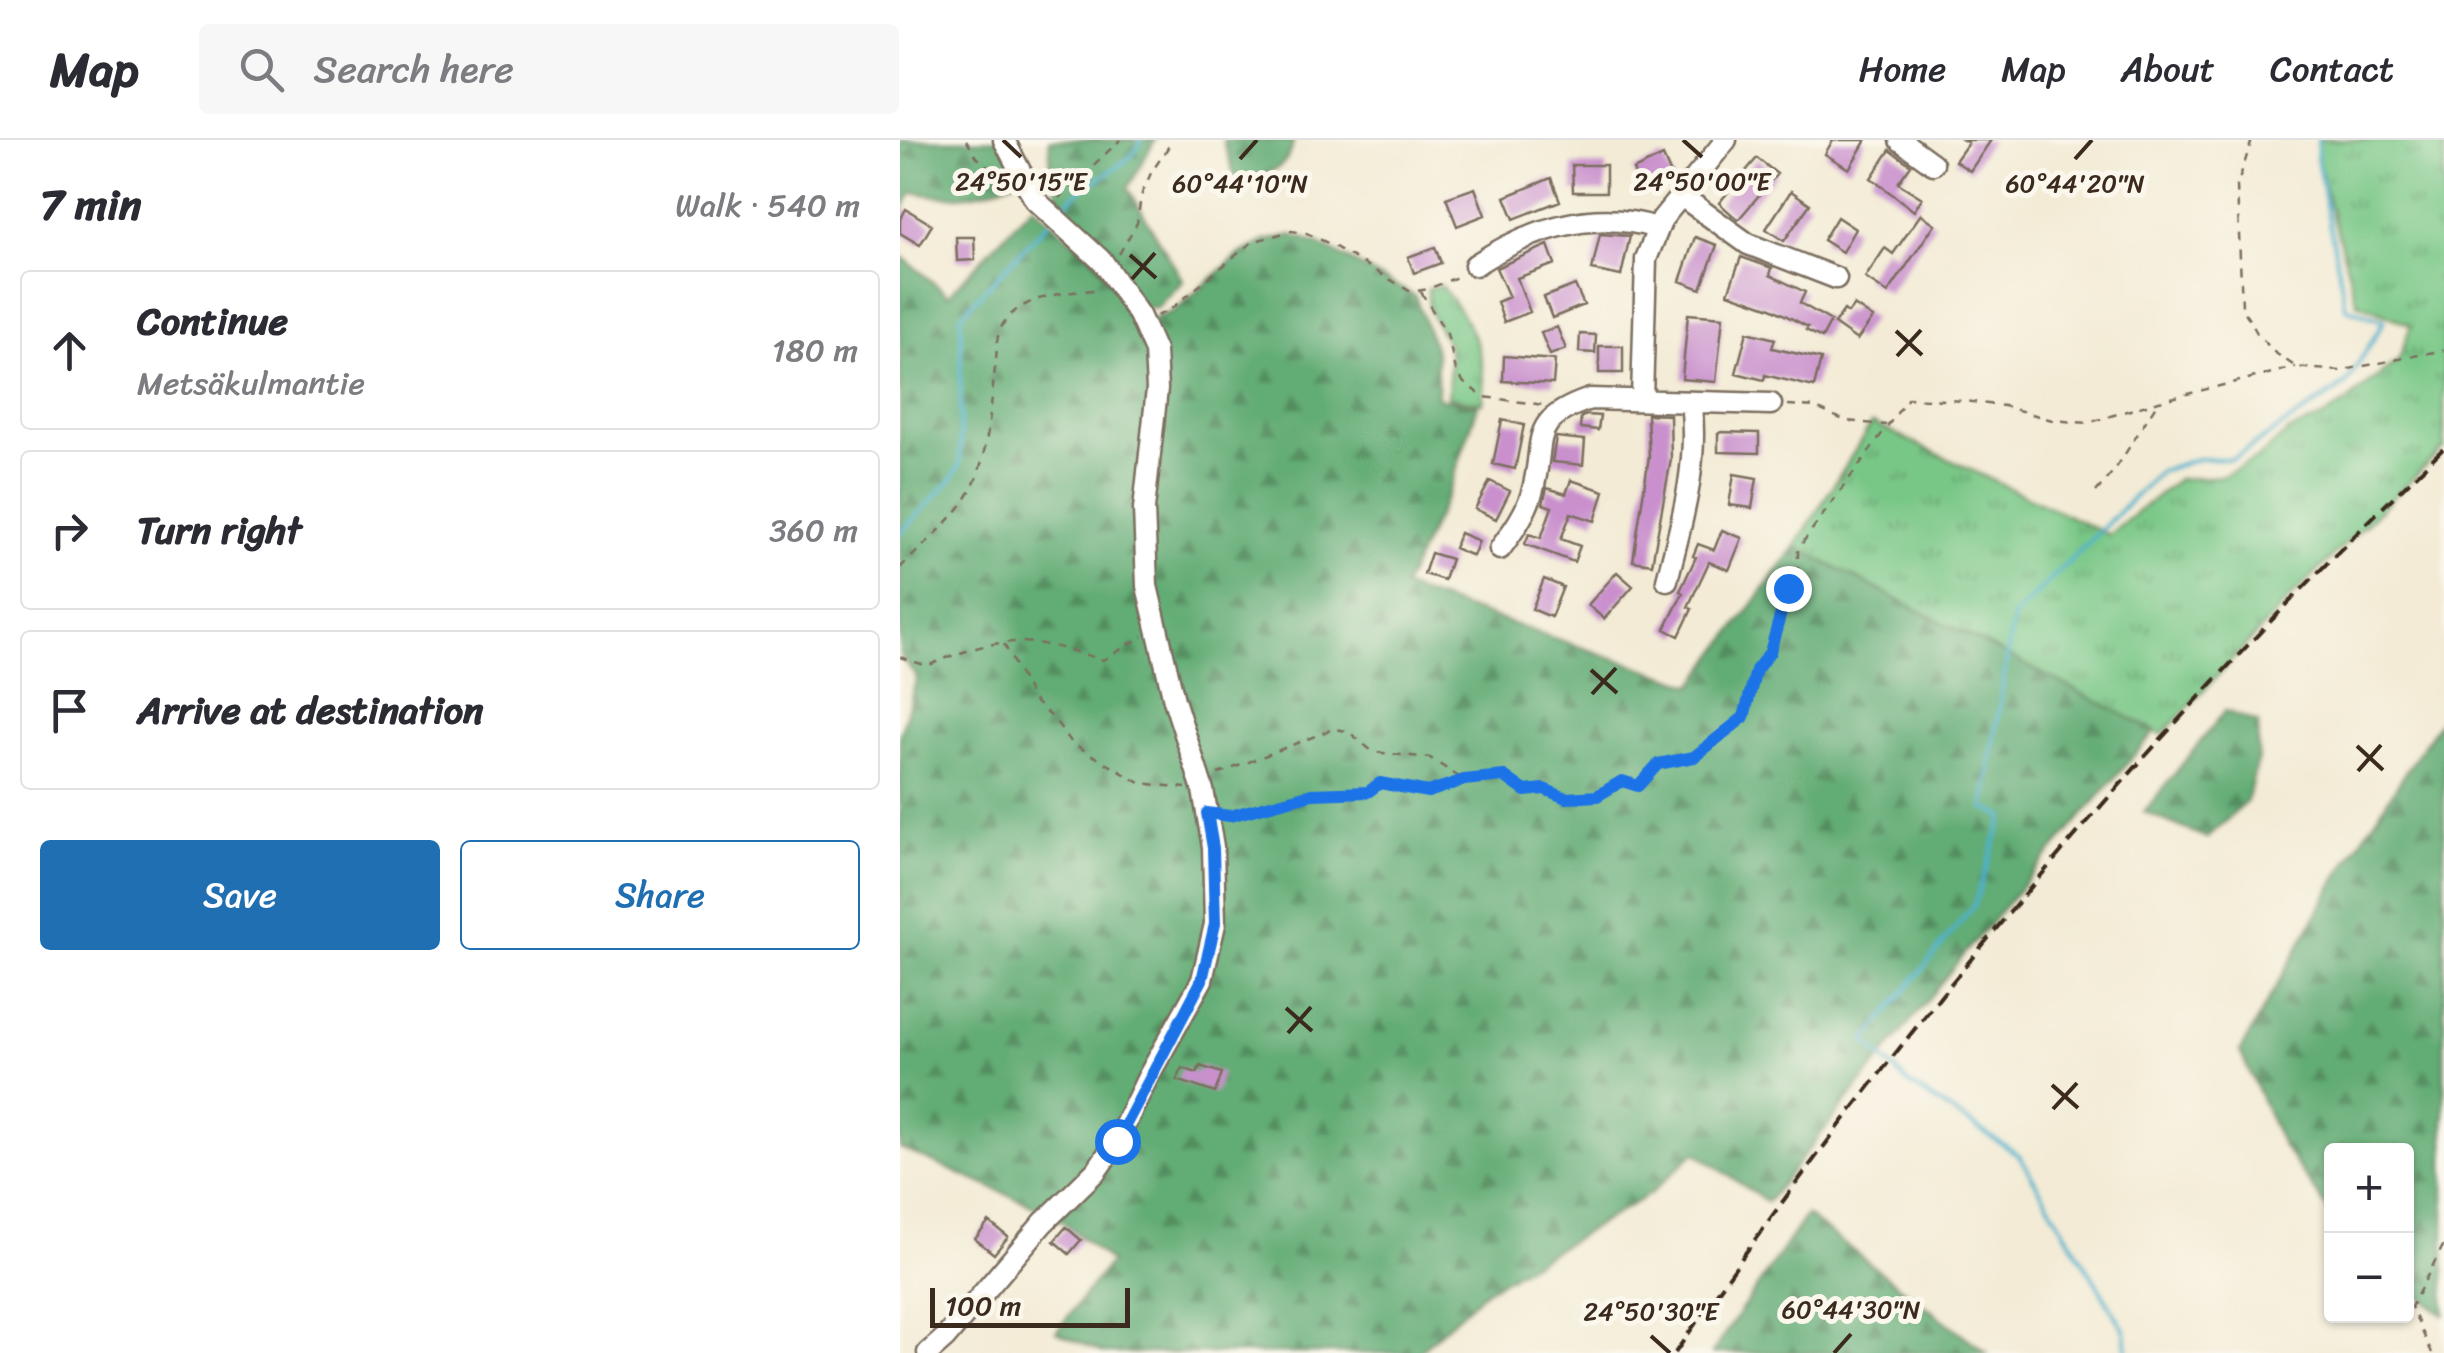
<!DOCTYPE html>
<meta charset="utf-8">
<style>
:root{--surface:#fff;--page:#f7f7f7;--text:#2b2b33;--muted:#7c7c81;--line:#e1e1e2;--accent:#1f6fb2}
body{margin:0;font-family:Sriracha,sans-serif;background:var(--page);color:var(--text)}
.controls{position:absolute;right:30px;bottom:30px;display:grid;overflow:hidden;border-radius:10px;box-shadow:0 2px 8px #0004}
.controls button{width:90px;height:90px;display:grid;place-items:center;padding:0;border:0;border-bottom:2px solid var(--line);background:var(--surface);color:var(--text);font:50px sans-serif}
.scale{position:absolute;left:30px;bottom:25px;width:200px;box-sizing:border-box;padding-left:10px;border:5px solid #3b2a1e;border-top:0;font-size:28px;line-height:35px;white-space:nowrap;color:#3b2a1e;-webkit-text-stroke:8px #fbf7ec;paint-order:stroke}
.stop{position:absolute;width:30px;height:30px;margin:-22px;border:8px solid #1a73e8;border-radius:50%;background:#fff}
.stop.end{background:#1a73e8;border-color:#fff;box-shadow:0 2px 10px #0008}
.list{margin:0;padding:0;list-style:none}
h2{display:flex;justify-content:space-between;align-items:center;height:130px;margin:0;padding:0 40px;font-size:42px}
h2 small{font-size:32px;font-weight:400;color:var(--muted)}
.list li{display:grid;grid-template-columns:65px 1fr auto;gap:30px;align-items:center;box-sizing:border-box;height:160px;margin:0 20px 20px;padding:0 20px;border:2px solid var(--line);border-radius:10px}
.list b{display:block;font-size:38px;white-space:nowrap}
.list p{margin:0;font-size:32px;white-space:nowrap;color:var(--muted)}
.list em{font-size:32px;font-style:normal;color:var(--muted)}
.actions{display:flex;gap:20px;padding:30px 40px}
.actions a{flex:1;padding:22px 0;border:2px solid var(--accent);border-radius:10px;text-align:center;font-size:35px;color:var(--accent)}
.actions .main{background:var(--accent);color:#fff}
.icon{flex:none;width:55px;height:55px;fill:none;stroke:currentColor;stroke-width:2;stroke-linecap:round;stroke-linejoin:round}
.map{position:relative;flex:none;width:1544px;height:1213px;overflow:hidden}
header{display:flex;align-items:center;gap:60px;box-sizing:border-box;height:140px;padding:0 50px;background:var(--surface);border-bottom:2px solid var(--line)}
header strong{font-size:48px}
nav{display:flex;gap:55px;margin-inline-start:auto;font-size:35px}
.search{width:700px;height:90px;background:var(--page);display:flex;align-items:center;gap:25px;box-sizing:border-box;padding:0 35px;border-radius:10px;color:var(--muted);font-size:38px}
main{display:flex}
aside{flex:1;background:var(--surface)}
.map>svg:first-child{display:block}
</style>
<header>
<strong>Map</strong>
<div class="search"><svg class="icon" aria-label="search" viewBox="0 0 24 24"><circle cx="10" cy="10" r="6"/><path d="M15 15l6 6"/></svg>Search here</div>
<nav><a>Home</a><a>Map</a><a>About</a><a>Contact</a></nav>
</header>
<main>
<aside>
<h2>7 min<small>Walk · 540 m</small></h2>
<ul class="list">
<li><svg class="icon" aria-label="ahead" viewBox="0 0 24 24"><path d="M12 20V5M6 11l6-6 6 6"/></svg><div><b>Continue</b><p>Metsäkulmantie</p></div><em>180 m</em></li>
<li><svg class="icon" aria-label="right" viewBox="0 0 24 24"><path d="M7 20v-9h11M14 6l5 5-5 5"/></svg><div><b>Turn right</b></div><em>360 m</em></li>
<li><svg class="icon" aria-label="arrive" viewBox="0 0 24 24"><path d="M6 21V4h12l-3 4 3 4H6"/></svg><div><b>Arrive at destination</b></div></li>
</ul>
<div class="actions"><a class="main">Save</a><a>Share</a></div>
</aside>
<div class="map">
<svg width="1544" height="1213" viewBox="0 0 1544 1213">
<defs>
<pattern id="grass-tufts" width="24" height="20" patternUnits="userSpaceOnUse" patternTransform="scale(2.5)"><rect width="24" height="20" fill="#79c787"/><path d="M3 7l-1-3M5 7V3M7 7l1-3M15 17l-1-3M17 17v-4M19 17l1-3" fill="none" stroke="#64a26e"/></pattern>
<pattern id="forest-firs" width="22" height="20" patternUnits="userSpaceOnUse" patternTransform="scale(2.5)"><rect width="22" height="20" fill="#62ac74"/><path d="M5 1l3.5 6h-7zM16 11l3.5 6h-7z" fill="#528c5f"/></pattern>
</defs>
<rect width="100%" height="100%" fill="#fbf7ec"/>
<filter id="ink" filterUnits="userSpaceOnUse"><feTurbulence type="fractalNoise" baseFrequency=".01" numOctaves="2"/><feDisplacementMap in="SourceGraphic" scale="20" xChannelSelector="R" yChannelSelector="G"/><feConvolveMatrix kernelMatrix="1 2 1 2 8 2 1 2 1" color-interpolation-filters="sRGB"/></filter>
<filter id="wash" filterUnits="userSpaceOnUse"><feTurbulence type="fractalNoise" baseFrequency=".0048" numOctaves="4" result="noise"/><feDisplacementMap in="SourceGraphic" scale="40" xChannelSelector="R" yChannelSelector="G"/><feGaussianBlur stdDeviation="2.25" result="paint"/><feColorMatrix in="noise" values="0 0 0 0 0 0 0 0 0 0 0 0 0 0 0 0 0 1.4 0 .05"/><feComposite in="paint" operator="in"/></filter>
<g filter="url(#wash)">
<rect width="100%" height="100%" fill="#f3ebd5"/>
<path fill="url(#grass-tufts)" stroke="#5a7852" stroke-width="2.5" d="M1418,0H1544V308L1395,453L1262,595L895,407L972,283L1209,395L1278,339L1323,336L1358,318L1389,291L1422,278L1448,261L1499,219L1511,185L1457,163L1417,20Z
M540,145C570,179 589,217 583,263L548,257C548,242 553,214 546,201C535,179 527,176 528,149Z"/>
<path fill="url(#forest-firs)" stroke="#4e6b49" stroke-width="2.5" d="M0,0H106L119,39C77,56 57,61 12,52L0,76Z
M149,0H255L228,48L283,141L256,168L232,166L170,92L151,33Z
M323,0H393C392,30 360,39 335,37Z
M133,65L199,125L240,184L274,171L341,113L365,101L392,95L417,103L515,156L536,213L538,258L578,265L549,352L503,447L793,545L895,407L1255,591L1064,814L867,1062L795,1012L750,1054L585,1151L518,1213H204L156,1192L210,1122L165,1083L143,1070L0,1008V595L17,537L0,515V115L48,155Z
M1325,571L1358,583V618L1347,661L1307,698L1244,672Z
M1544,574V1175L1507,1147L1506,1011H1432L1431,1074L1382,1005L1340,911L1440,733Z
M906,1075L1087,1213H812Z"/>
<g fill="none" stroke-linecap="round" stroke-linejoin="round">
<path stroke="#4eb2cd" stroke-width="4" d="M159,71C165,65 171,58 177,53C197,36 232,25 242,0
M0,393L52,339L60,324L61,175L149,82
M1227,1213L1225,1191L1119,1015L1009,944L965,901L1074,765L1104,676L1084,668L1113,477L1260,331L1297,319H1333L1446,244L1484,181L1446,168L1417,20L1418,0"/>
</g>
<g id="blocks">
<path fill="#c990cd" d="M933,0H966L949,29L925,14Z
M1063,0H1091L1070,31L1055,21L1068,3Z
M990,10L1011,25L998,43L1022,58L1014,71L971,38Z
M763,16L773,39L743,53L733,30Z
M857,18L877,34L838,80L819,63Z
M672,25H706V52H673Z
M651,38L660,61L614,79L605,57Z
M575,48L585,75L557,86L546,58Z
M891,51L910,64L884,101L866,89Z
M6,69L32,85L20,105L0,93V80Z
M1021,74L1035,84L988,153L965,138L985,108L993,114Z
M937,77L955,89L942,112L923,100Z
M700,94L730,96L721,136L692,130Z
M56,97H74L75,120L57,121Z
M795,97L817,105L801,149L780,141Z
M648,105L655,124L617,138L630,172L604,182L597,162L609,157L596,128Z
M535,107L541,123L514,133L508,117Z
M841,117L872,128L870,135L905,152L900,163L931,181L922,198L906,190L908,187L871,168L828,153Z
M675,145L684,165L652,178L644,157Z
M954,165L973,178L957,200L934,184L944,170L948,173Z
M788,174L823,177L816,242L782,239Z
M657,187L666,209L650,215L641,193Z
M847,192L875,199L872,208L921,219L914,247L865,235L864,240L836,233Z
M680,194L696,195L695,213L679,212Z
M699,206H723V233H699Z
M604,216L655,220L653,244L603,241Z
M747,274L770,275L771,319L752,424L733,421L749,316Z
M687,275L700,276L698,290L680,288L681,277Z
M602,280L624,285L615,329L593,324Z
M821,292L859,293V313L818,312V294Z
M656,297L685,300L683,325L652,322Z
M834,334L857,338L852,368L829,365Z
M671,340L704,351L695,381L671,373L661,399L680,406L674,422L625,404L629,394L641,398L652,367L643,364L647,348L666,354Z
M590,341L610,351L596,379L575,369Z
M822,390L842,398L829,430L809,422L788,467L792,469L779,496L765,489L783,453L780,451L796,417L793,416L798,404L814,410Z
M560,393L579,401L573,416L554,408Z
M531,413L551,419L544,440L524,434Z
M717,432L733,446L704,479L688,465Z
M644,439L663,447L651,477L632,469Z
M300,926L322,933L315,953L277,940L282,928L297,933Z
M89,1082L108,1097L94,1114L75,1099Z
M166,1087L181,1100L169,1114L154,1101Z"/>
</g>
</g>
<g filter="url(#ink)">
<use href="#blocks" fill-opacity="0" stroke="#7b6e5e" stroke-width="2.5"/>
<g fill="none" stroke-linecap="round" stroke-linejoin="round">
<g stroke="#7b6e5e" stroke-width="25">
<path id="minor" d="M1000,0L1033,24
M780,55L848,104L936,138
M575,125C630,89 692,68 757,88
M742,259L746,119L762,79L826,0
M600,409C613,391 625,375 632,353C647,301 625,281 690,259L871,264
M767,440C782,382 799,323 791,262
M28,1213L45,1198L143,1083L196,1031L217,1001L248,937L302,840L315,784L313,707L303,650L274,560L247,446L244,369L257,249L255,211L239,175L203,122L135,60L104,0"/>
</g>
<path stroke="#7b6e5e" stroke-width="2.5" stroke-dasharray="8 8" stroke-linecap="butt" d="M66,0L77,17L100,39H107
M1352,0L1337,46L1342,167L1357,193L1374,212L1396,227L1439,231L1544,210
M159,58L220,0
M219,114L237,83L241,56L251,33L273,0
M521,152L547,194L556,230L564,243L584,257L644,265
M257,176L270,170L352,102L391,91L406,93L432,105L511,152L528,149L562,135
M888,265L914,267L946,281L986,285
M1196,352L1216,328L1258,262
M0,428C27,401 66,371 78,334C90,298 91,258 96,220C97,212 96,198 100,190C114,157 164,152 195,150L199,146
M104,504L132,559L154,579L172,603L240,643L286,648
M0,517L27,526C102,494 126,496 203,520L243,496
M318,634L433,589L448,591L473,612L530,618L562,639
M326,676L412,653H469L481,643L528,652L564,640L604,636L625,651L644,649L665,658L697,656L722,641L738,646L758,624L794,617L845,577L856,529L869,512L888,448L898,437V409L1008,258L1065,261L1104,266L1152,280L1188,283L1259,261L1396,227
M1532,1213L1511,1167L1544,1104"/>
<use href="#minor" stroke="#fff" stroke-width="20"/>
<path stroke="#3b2a1e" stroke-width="4" stroke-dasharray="15 8" stroke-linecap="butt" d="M775,1213C1000,886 1257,583 1544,308"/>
</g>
</g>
<g fill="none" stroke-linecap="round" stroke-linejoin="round" filter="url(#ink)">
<path stroke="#1a73e8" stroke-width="12" d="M217,1001L302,840L315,784L313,708L307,673L330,676L412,654L468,652L480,643L528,652L564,640L604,636L625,651L644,649L666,658L697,656L722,641L738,646L758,624L794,617L844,577L856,530L870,512L888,448"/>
</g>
<path fill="none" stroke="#3b2a1e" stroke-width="4" d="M103,0L121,17M783,0L802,17M340,19L357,0M1175,19L1192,0M230,115L256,138M232,139L255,113M996,191L1022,215M997,216L1021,190M691,530L717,553M692,554L716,528M1457,606L1483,630M1458,631L1481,605M386,868L412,891M388,893L411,867M1152,945L1178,968M1153,969L1177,943M751,1196L770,1213M934,1213L951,1194"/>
<g font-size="25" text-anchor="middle" fill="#3b2a1e" stroke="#fbf7ec" stroke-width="10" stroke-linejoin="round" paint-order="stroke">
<text x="121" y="50">24°50'15"E</text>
<text x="802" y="50">24°50'00"E</text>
<text x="340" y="52">60°44'10"N</text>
<text x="1175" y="52">60°44'20"N</text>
<text x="951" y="1178">60°44'30"N</text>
<text x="751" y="1180">24°50'30"E</text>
</g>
</svg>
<div class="controls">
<button>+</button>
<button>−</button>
</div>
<div class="scale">100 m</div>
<div class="stop" style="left:217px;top:1001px"></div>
<div class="stop end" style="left:888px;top:448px"></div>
</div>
</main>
